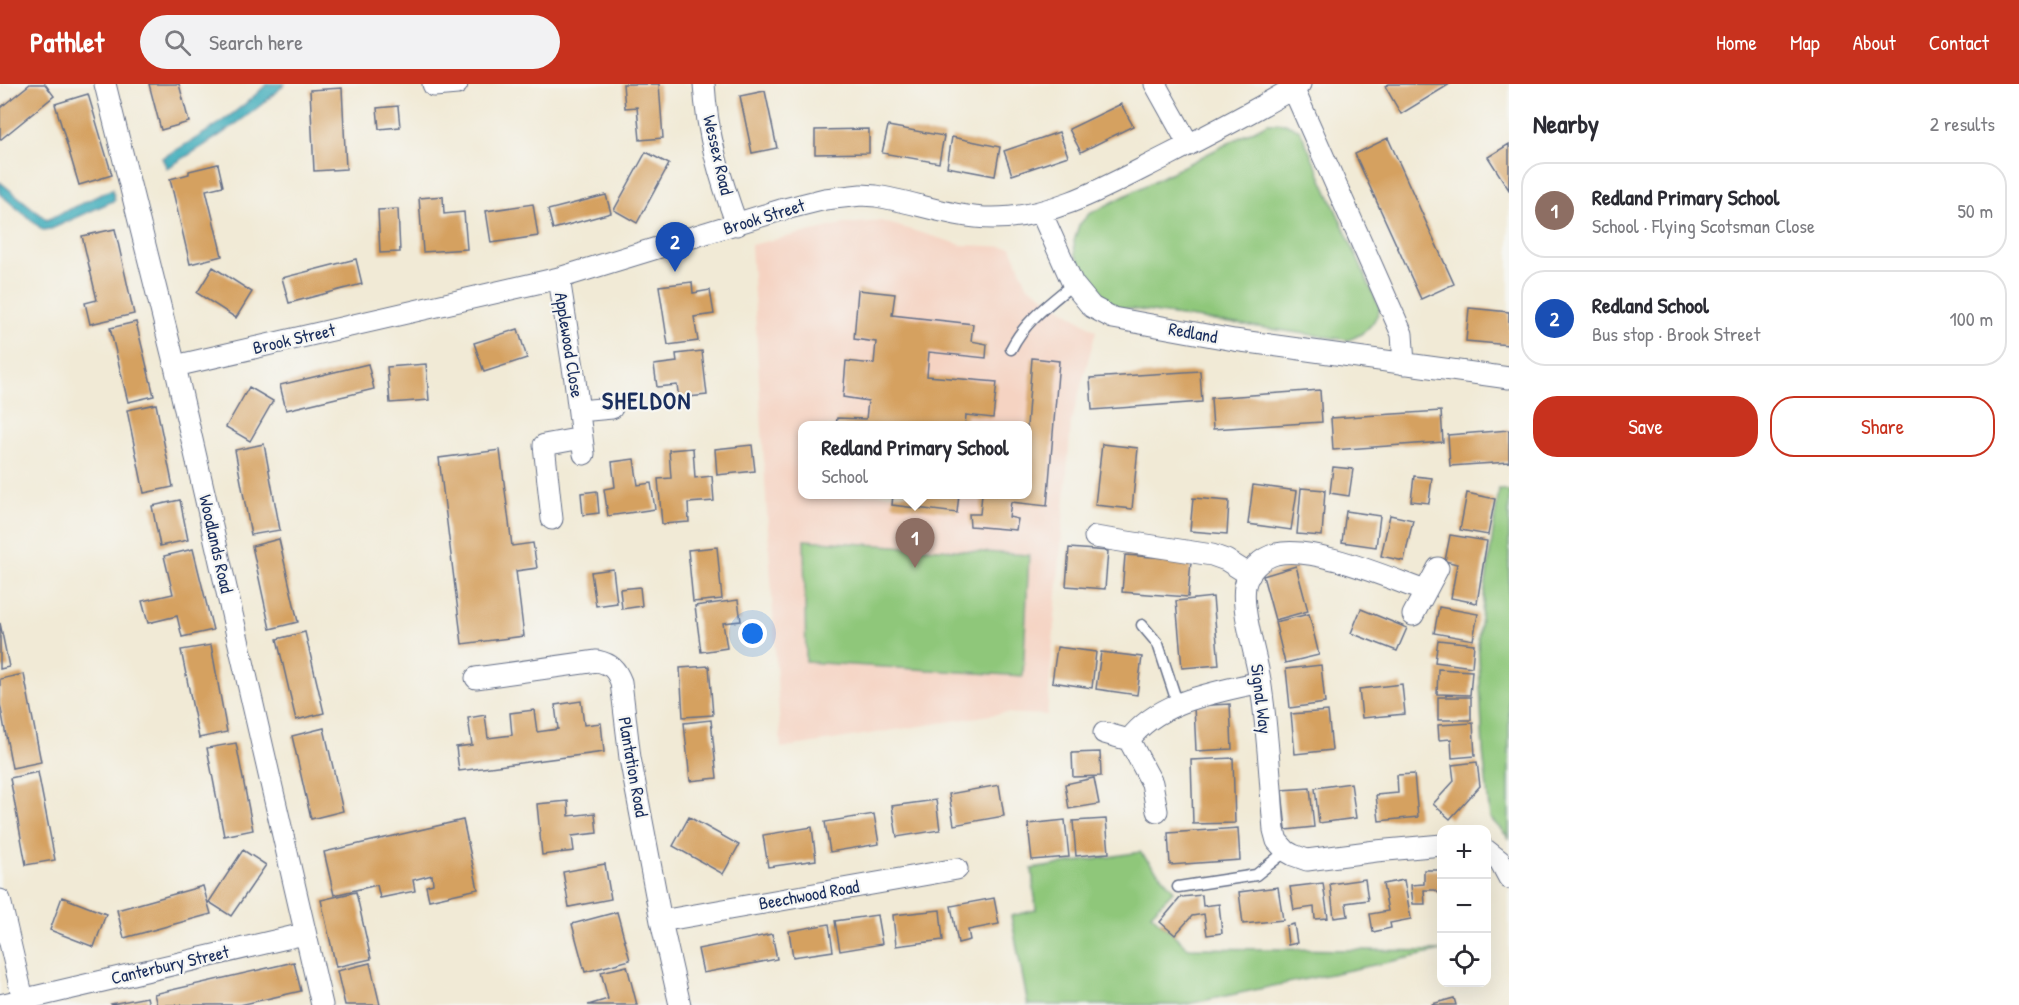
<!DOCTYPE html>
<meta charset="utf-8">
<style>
:root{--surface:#fff;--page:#f2f2f3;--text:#2b2b33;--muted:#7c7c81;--line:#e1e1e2;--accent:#c8321e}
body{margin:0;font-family:"Patrick Hand",sans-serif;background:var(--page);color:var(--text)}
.controls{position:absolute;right:18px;bottom:18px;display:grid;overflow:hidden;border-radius:12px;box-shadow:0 6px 24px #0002}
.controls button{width:54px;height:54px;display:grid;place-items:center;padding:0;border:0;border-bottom:2px solid var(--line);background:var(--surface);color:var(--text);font:30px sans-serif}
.you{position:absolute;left:753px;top:550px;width:21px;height:21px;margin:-15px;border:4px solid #fff;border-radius:50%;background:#1a73e8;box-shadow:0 0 0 9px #1a73e833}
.badge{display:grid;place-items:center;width:39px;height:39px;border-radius:50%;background:var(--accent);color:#fff;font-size:20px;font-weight:700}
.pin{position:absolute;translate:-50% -50px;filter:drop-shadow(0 2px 3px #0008)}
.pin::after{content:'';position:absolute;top:32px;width:21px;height:18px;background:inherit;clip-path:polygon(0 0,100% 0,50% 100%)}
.popup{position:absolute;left:798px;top:337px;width:234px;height:78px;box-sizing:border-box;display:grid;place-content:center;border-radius:12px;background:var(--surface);filter:drop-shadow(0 2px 4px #0005);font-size:20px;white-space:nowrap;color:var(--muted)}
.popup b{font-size:22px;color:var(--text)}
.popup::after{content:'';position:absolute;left:50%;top:100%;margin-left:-12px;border:12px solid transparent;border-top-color:var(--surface)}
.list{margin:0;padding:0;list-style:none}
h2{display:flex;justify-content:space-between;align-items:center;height:78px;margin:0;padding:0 24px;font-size:26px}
h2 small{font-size:20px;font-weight:400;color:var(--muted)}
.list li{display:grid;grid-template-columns:39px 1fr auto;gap:18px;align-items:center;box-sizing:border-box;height:96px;margin:0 12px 12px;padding:0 12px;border:2px solid var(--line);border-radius:24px}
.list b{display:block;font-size:22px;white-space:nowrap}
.list p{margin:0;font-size:20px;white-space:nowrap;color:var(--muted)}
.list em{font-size:20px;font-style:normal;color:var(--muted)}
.actions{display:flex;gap:12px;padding:18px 24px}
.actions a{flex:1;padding:14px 0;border:2px solid var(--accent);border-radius:24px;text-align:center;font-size:21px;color:var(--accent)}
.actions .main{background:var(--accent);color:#fff}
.icon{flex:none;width:33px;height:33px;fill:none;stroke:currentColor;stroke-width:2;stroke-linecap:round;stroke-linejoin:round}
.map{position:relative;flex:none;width:1509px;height:921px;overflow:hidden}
header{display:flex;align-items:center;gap:36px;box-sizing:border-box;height:84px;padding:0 30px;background:var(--accent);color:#fff}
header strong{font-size:28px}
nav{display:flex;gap:33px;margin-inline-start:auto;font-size:21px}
.search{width:420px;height:54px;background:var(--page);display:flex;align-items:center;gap:15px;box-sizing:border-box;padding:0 21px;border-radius:33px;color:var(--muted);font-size:22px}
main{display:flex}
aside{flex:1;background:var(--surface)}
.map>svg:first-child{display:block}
</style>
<header>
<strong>Pathlet</strong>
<div class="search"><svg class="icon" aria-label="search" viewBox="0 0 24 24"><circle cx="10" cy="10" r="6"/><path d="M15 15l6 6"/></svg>Search here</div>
<nav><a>Home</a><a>Map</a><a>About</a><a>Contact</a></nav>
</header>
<main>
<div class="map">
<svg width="1509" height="921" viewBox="0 0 1509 921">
<rect width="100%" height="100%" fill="#f6f6f2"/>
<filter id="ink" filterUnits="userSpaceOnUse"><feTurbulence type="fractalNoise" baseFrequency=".0167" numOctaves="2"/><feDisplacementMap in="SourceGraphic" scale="12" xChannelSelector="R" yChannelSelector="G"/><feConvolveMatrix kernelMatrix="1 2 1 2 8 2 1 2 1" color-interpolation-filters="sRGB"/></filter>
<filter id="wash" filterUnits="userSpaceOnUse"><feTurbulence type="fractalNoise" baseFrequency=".008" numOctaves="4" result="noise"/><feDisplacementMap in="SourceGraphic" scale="24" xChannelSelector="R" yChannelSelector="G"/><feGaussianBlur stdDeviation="1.35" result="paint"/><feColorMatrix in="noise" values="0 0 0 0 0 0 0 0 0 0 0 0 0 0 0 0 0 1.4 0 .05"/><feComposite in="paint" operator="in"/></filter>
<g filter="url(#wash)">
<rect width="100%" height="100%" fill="#f1ead6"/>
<path fill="#f5d3c2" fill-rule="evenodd" d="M881,137L962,161L1011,163L1027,201L1096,247L1071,339L1047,631L1003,629L781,664L751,161L843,140ZM802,342H1028V410H802Z"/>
<path fill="#8fc77a" stroke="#557b6c" stroke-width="1.5" d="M1268,39H1285L1300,46L1380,225C1373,242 1365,250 1348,256L1118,223L1108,218L1075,171L1074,157L1079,141L1089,130Z
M1499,405L1509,407V754L1490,734L1483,667L1478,555Z
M804,456L1029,471L1023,592L806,578Z
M1140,768L1174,806L1151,830L1188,864L1441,867L1183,921H1028L1011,832L1036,826L1032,785Z"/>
<path fill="#3dacba" stroke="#2c6e8c" stroke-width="1.5" d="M267,0H285C249,34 209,59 167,84L162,74C200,53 236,31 267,0Z
M0,98L47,136L112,105L115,116L51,145L43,146L0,110Z"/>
<g id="blocks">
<path fill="#d5a160" d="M30,0H45L54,12L0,56V24Z
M149,0H179L189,38L161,46Z
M623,0H659L663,54L640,56L637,23L625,24Z
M1389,0H1450L1401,30L1385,2Z
M342,4L346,85L314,87L310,6Z
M765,7L777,64L752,69L740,12Z
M88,10L112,91L79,101L55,20Z
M1121,20L1133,42L1081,68L1069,45Z
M398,22L400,43L379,45L377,24Z
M888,42L944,52L939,79L882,69Z
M869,45V69L815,70V46Z
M1059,48L1068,72L1012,91L1004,67Z
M952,53L1000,63L995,92L947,83Z
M1388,54L1454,200L1421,215L1355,70Z
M1509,60V106L1488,73Z
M646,68L669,80L637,139L614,126Z
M218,80L223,102L206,106L222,172L190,180L170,95L189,90V87Z
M606,111L611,129L553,145L548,126Z
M443,112L444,130L464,128L467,165L423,168L419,114Z
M533,120L538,152L491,159L486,127Z
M398,125L400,168L380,169L378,126Z
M115,145L134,230L90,240L85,219L97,216L82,152Z
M356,175L362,200L289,219L282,194Z
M213,183L252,208L236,234L197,209Z
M692,198L693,209L710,206L714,230L694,233L698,257L668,261L659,202Z
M858,206L895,210L892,231L973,240L971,257L987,260L986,274L929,268L927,292L997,298L993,334L966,331L965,342H836L837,334L866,335L868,317L843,313L846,277L874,280L876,258L854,255Z
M1469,224L1509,228V261L1466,257Z
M136,238L154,312L128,318L110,244Z
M518,245L527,274L484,288L474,259Z
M702,267L707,311L679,314L677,301L657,303L654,281L677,278L676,270Z
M1032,274L1059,277L1047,422L1011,418L1009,433L1018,435L1016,446L970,442L969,430H980L982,410H1028L1027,342Z
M368,280L374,305L286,326L280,301Z
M426,280L429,316L390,319L387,283Z
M1200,287L1202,318L1092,326L1090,294Z
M249,303L273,317L250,357L226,343Z
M1320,306L1322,338L1213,345L1211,314Z
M156,320L173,403L144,409L127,326Z
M1441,327L1443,358L1333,366L1331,334Z
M1509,346V378L1450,382L1448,351Z
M264,360L280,446L251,451L235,366Z
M1102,360L1138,364L1132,425L1095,421Z
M752,361L755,387L717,391L715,365Z
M693,364L695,394L712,392L714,417L688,419L689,438L662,440L658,395L671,394L669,366Z
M500,366L512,462L533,459L537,484L516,487L524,552L462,560L439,374Z
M634,375L638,401L651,399L655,425L608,432L604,405L615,403L612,378Z
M1333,383L1353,385L1349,412L1330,409Z
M1414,392L1432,394L1429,419L1411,417Z
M1253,401L1297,407L1291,446L1248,440Z
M1301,404L1325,406L1322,452L1297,450Z
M597,407L599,429L583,431L581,409Z
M1467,409L1495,415L1488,451L1460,446Z
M893,410H959L957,429L892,421Z
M1193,414L1229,417L1227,450L1190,447Z
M180,416L188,456L160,462L152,422Z
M1346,427L1380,432L1376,463L1342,458Z
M1390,431L1413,436L1404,477L1381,472Z
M1450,451L1487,457L1477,519L1451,514L1457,480L1445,477Z
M279,455L298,538L270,545L252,462Z
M717,463L722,515L693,518L688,466Z
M1069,464L1108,467L1105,505L1066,502Z
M193,465L213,546L182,553L177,532L148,539L142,517L173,510L164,472Z
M1125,471L1191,476L1188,513L1122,508Z
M1296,482L1308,527L1275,536L1263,492Z
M613,485L617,519L596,522L591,488Z
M640,503L642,522L622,525L620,505Z
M1213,513L1219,581L1182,584L1176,517Z
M738,516L741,537L723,539L727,564L701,568L695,522Z
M1439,523L1478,530L1473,556L1434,549Z
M1361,525L1407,544L1397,567L1351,549Z
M1309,530L1319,571L1285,579L1275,538Z
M0,539L9,583L0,585Z
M305,548L324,629L296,636L277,555Z
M1438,556L1474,560L1472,583L1435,578Z
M211,561L227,648L199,654L181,566Z
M1057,563L1096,568L1092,604L1052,598Z
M1101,568L1142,573L1137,611L1096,605Z
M1321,581L1325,619L1290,624L1286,585Z
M709,582L713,631L683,633L680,584Z
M1438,585L1472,587L1470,611L1437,610Z
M24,590L41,678L12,684L0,620V595Z
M1402,600L1405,630L1362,634L1359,605Z
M1438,613H1471V636H1438Z
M581,617L584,641L601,639L604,668L459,687L456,663L472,661L468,634L485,631L488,654L512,651L510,629L534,626L537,648L558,645L555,621Z
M1230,620L1232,665L1196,667L1194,622Z
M1328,627L1332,666L1295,670L1291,630Z
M711,636L717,694L690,697L684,639Z
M1473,639L1475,672L1452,674L1451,655L1439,656L1438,641Z
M324,644L343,727L311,735L292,652Z
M236,659L253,746L224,752L207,664Z
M1100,668L1101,692L1073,693L1072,669Z
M1233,674L1235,739L1193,740L1191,676Z
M1477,678L1480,702L1450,735L1433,720L1454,697L1452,681Z
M38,688L55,776L26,781L10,694Z
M1414,690L1418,733L1379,737L1376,711L1398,709L1397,691Z
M1094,694L1099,720L1069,725L1065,700Z
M1351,699L1356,734L1319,739L1315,704Z
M999,701L1004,732L954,741L949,710Z
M1310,704L1314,743L1286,746L1282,706Z
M936,716L940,746L897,753L892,722Z
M568,717L569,732L595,729L597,749L572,752L574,767L542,771L537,720Z
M874,730L879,760L830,768L825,738Z
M689,733L739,761L723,790L673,762Z
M1106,735L1109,769L1076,772L1073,737Z
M463,736L478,805L429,816L426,802L433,800L432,791L413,796L415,807L380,814L377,801L334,811L324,768Z
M1065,736L1069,773L1032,776L1028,740Z
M812,743L816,776L768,783L763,751Z
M1238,744L1240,776L1170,781L1168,749Z
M243,766L266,781L231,832L209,818Z
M605,780L611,815L569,823L563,788Z
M1424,786H1442V812L1435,806H1424L1425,820H1413L1411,801L1424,800Z
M1365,795L1368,816L1346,819L1348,832L1334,834L1330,800Z
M1404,796L1411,835L1390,839L1391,844L1373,848L1370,830L1388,827L1383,800Z
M1323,799L1328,834L1315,835L1314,823L1294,826L1290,803Z
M203,802L211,830L124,854L117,826Z
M1278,803L1283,836L1243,840L1239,808Z
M356,808L371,875L336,883L321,816Z
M1202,811L1203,822L1219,820L1222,849L1207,851L1204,830L1192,832L1175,851L1160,838L1181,813Z
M62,813L106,830L94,863L50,846Z
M994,814L999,840L968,846L970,856L958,859L951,822Z
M940,826L943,856L896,862L893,831Z
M617,828L630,876L585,888L572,840Z
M877,831L882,860L840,867L835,837Z
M829,840L833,867L793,873L789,847Z
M1294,840L1297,859L1288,861L1286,842Z
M772,850L777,875L703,889L698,865Z
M294,878L301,907L240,921H157L154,910Z
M370,879L380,921H345L337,887Z
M627,882L637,921H588L608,915L601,888Z
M147,913L149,921H112L111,920Z
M1454,914L1456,921H1432V920Z"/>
</g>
</g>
<g filter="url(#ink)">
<use href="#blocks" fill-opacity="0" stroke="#667088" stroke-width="1.5"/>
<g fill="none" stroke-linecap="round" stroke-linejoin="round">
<g stroke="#667088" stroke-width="13">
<path id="service" d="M1011,265C1025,237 1049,220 1073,200
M1142,541L1158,560L1178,621
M1178,803L1256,791L1286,767"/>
</g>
<g stroke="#667088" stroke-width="23">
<path id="minor" d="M105,0L175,282L322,921
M433,0L434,2L457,0
M704,0C707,51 720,94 737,141
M1155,0L1189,61
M1293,4L1402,250L1404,280
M1041,128L1073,200L1092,223L1113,234L1234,256L1509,294
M559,194L575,296L584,370
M175,282L559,194L781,126L825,115L861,111L876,112C915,118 953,134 993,134C1055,134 1113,99 1167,72C1212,49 1257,26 1300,0
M579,327L612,324
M552,435L544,361L582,354
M1095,453L1212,471L1226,476L1250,491
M1425,507C1388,494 1314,461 1276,470C1261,474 1248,487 1245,502C1241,526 1256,571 1260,596C1268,646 1270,697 1274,746L1277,757L1286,767L1293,771L1307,776L1376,767L1442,761
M1413,531L1438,484
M476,594L597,577C611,580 616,585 621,598L630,674L661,837L680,921
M1104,649L1129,656L1152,699L1157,727
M1129,656C1159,616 1215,609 1260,598
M1486,766L1500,777L1509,794
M0,816L23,915
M661,837L957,785
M0,921L304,850"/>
</g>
<use href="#service" stroke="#fff" stroke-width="10"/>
<use href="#minor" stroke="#fff" stroke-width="21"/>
</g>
</g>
<g text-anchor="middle" stroke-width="4.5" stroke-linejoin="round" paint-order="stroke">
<g font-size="18" fill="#1b2f5e" stroke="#f6f6f2">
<text transform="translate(718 71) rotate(77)" y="6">Wessex Road</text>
<text transform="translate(764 133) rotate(-17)" y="6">Brook Street</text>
<text transform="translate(1193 249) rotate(10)" y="6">Redland</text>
<text transform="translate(294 255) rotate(-13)" y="6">Brook Street</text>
<text transform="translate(569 261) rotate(81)" y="6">Applewood Close</text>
<text transform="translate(216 460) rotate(77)" y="6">Woodlands Road</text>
<text transform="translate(1261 615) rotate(83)" y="6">Signal Way</text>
<text transform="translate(633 683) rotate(80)" y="6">Plantation Road</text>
<text transform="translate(809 811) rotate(-10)" y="6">Beechwood Road</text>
<text transform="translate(170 881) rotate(-13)" y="6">Canterbury Street</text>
</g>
<g font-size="24" font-weight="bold" letter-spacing="1.5" fill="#1b2f5e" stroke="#f6f6f2">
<text x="647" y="325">SHELDON</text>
</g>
</g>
</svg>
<div class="controls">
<button>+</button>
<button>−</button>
<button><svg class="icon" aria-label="locate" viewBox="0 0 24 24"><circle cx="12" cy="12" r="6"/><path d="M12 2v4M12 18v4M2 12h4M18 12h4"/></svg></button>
</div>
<div class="you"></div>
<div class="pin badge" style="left:915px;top:484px;background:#8d6e63">1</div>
<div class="popup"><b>Redland Primary School</b>School</div>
<div class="pin badge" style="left:675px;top:188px;background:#1a4fb4">2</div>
</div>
<aside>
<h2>Nearby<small>2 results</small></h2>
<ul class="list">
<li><span class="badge" style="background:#8d6e63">1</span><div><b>Redland Primary School</b><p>School · Flying Scotsman Close</p></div><em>50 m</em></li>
<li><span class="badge" style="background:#1a4fb4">2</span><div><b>Redland School</b><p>Bus stop · Brook Street</p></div><em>100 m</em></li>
</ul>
<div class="actions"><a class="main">Save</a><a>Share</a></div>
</aside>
</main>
